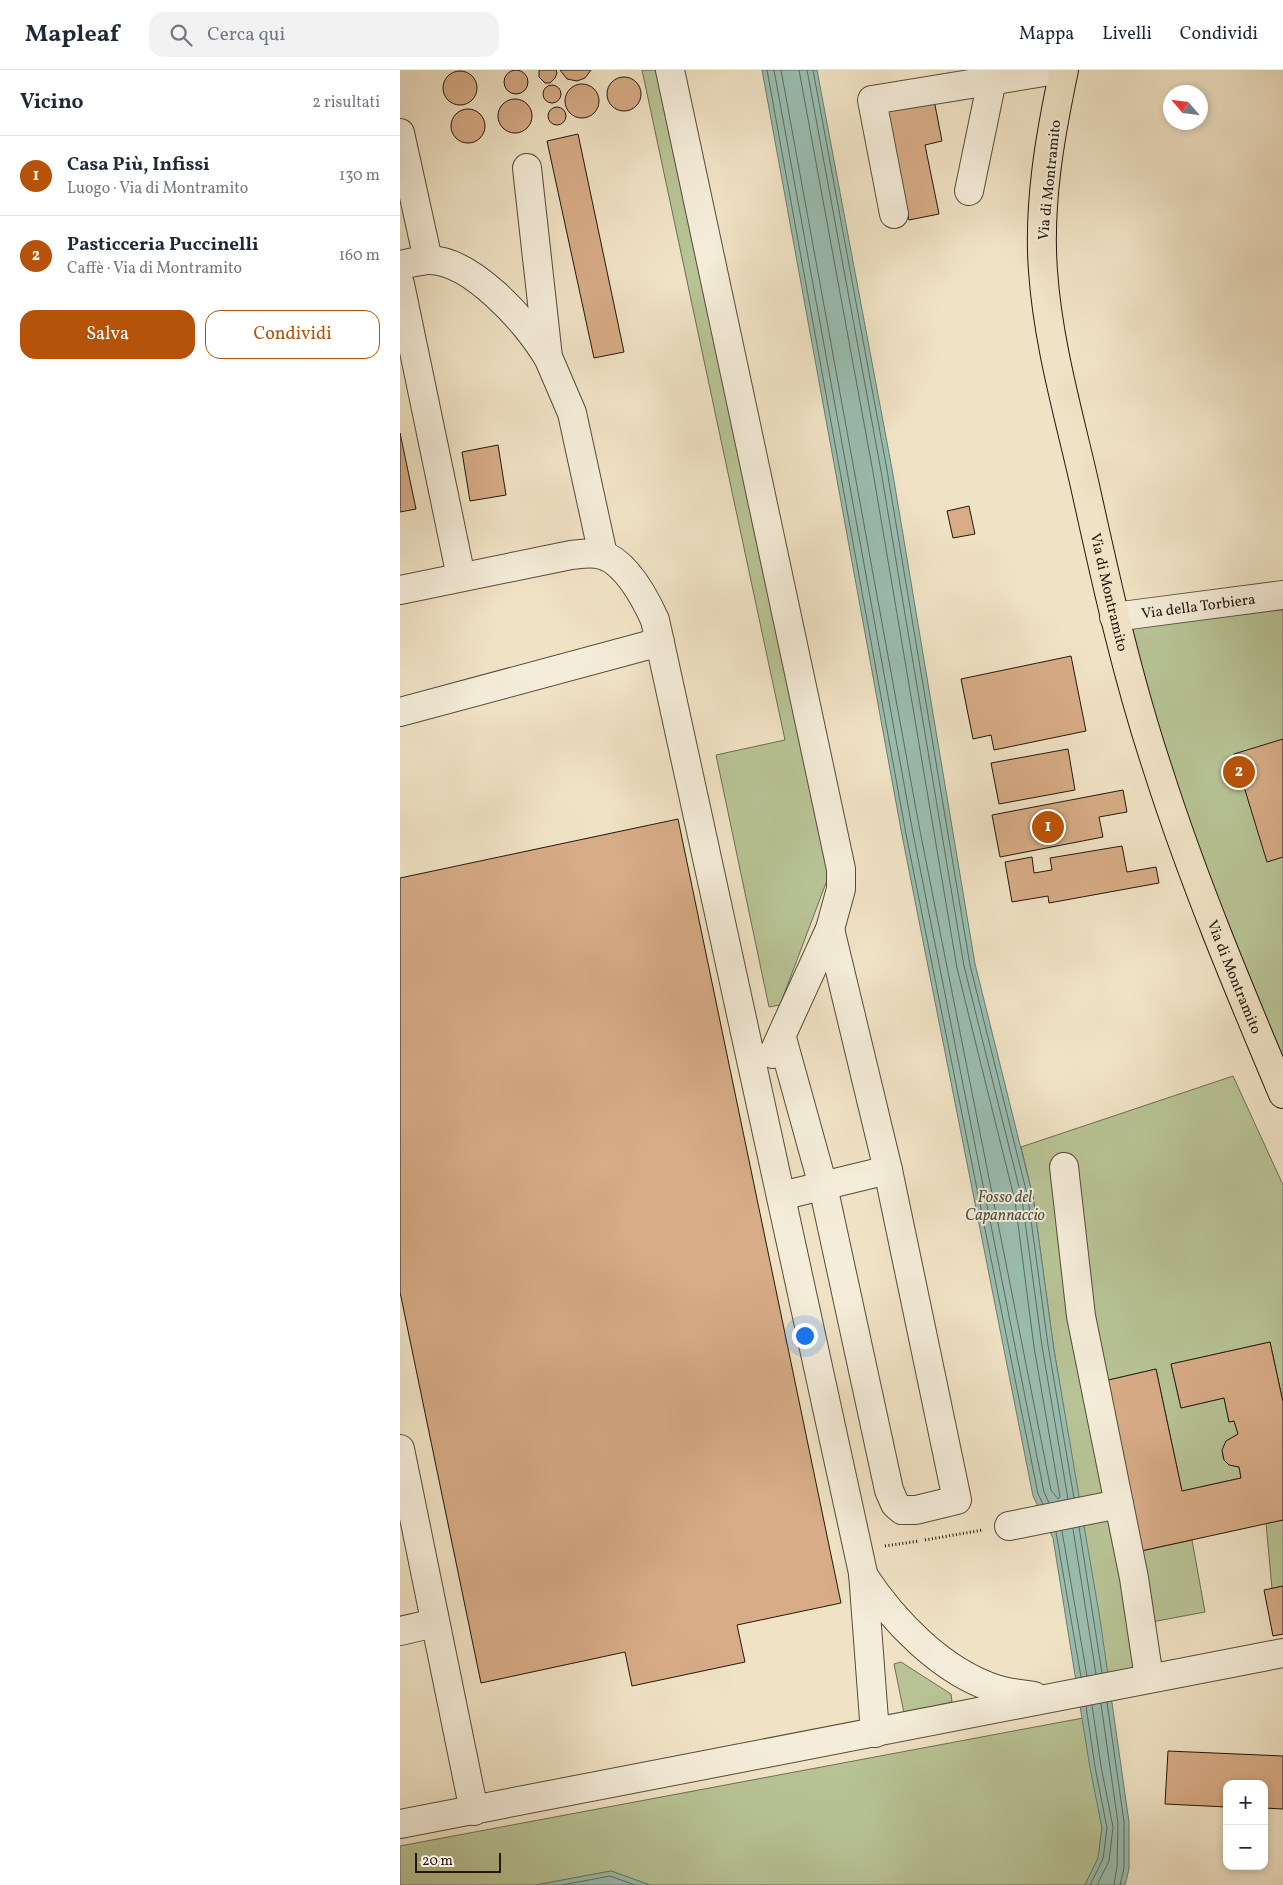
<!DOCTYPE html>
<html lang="it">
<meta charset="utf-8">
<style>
:root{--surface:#fff;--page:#f2f2f3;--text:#1f2937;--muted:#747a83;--line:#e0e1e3;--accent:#b45309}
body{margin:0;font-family:Vollkorn,serif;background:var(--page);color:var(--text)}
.controls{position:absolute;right:15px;bottom:15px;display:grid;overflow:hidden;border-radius:10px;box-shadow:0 2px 8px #0003}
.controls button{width:45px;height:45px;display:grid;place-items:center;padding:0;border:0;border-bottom:1px solid var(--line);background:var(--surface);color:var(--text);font:25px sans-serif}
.compass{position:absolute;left:763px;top:15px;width:45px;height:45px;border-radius:50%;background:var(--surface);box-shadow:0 2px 8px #0003;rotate:298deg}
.scale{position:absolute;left:15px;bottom:12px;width:86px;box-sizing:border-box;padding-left:5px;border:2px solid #21180d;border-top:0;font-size:14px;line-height:18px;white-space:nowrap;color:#21180d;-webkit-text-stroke:4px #f5edd9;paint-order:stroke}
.you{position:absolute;left:404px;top:1265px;width:18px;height:18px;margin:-12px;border:4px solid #fff;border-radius:50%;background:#1a73e8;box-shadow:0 0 0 8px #1a73e833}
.badge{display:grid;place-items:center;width:32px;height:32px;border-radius:50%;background:var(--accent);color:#fff;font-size:16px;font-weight:700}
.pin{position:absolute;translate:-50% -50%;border:2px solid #fff;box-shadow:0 1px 5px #0006}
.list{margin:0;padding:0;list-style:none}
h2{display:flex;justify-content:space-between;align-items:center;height:65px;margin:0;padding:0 20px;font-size:21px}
h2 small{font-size:16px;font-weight:400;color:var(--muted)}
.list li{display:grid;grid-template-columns:32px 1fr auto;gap:15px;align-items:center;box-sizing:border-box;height:80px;padding:0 20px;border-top:1px solid var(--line)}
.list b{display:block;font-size:19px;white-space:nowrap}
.list p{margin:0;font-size:16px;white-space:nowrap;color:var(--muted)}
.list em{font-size:16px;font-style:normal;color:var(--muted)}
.actions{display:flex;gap:10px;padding:15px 20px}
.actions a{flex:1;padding:11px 0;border:1px solid var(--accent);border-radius:15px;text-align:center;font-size:18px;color:var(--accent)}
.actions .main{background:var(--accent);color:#fff}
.icon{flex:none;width:28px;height:28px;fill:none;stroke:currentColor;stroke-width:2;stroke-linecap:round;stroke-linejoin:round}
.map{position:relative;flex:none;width:883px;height:1815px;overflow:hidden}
header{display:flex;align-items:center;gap:30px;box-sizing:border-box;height:70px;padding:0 25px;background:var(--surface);border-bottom:1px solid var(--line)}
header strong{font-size:24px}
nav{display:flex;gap:28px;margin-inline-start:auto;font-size:18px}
.search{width:350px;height:45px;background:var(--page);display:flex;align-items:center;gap:12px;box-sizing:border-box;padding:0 18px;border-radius:15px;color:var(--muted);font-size:19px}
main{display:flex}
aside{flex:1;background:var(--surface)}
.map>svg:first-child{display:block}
</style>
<header>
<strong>Mapleaf</strong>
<div class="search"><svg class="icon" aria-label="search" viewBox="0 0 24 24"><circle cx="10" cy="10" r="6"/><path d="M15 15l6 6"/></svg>Cerca qui</div>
<nav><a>Mappa</a><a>Livelli</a><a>Condividi</a></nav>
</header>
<main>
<aside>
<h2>Vicino<small>2 risultati</small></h2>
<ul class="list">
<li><span class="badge">1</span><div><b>Casa Più, Infissi</b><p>Luogo · Via di Montramito</p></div><em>130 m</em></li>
<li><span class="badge">2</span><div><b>Pasticceria Puccinelli</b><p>Caffè · Via di Montramito</p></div><em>160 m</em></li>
</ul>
<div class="actions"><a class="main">Salva</a><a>Condividi</a></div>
</aside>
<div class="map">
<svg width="883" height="1815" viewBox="0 0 883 1815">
<rect width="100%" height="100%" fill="#f0e3c5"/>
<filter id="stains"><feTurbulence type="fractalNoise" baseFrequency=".004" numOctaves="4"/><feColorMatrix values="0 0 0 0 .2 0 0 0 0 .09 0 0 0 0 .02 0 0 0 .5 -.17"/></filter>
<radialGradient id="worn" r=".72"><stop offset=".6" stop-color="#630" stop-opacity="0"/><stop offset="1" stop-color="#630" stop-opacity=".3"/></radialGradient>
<path fill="#b8c496" stroke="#6c6e52" d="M242,0H258L429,805L380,935L369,937L316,685L385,670Z
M883,525V1024L714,547Z
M833,1006L883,1115V1332L870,1272L771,1294L781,1338L824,1328L829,1352L834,1351L838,1364C820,1374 814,1392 839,1397L841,1408L782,1421L756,1299L704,1311L741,1481L792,1470L805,1542L741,1554L732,1598L707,1603L653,1274L633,1127L621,1077Z
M883,1450V1516L872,1519L866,1453Z
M501,1592L551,1624L552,1632L504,1643L494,1594Z
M683,1648L702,1758L698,1788L685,1815H250L211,1801L136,1815H0V1776Z"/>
<path fill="#9abeb1" stroke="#6a7c6f" d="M362,0H417L492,399L575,894L633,1127L654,1280L700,1549L729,1752V1799L725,1815H685L698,1788L702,1758L690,1698L653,1468L633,1426L502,765Z
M211,1801L250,1815H136Z"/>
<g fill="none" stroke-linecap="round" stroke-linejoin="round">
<path stroke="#5e6b5f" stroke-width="1" d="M367,0L506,764L638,1424L643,1434
M374,0L513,763L644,1422L649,1433
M381,0L520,761L651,1420L658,1429L660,1427L634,1277L615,1131L557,898L473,402L399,0
M407,0L481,401L564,896L622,1129L642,1276L668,1429
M413,0L487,400L570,895L628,1128L648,1275L674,1428
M679,1457L702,1603
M673,1459L696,1604
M662,1461L687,1606
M656,1462L681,1607
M707,1632L724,1752V1798L720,1815
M701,1634L718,1753L717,1797L714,1815
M692,1635L701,1696L713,1757L709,1791L697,1815
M686,1636L695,1697L707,1758L703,1789L690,1815
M162,1815L210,1806L235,1815"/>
</g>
<path fill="#d7ac86" stroke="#21180d" d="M104 12a12 12 0 1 1 24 0a12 12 0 1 1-24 0Z
M139,0H156L157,3L155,8L150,13H145L139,7Z
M160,0H191L185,8L177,11L167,9Z
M43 18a17 17 0 1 1 34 0a17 17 0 1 1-34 0Z
M207 24a17 17 0 1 1 34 0a17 17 0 1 1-34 0Z
M165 31a17 17 0 1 1 34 0a17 17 0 1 1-34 0Z
M143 24a9 9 0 1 1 18 0a9 9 0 1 1-18 0Z
M98 46a17 17 0 1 1 34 0a17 17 0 1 1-34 0Z
M534,30L542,71L525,75L539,144L509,150L487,40Z
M148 46a9 9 0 1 1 18 0a9 9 0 1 1-18 0Z
M51 56a17 17 0 1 1 34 0a17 17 0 1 1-34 0Z
M178,64L224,282L194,288L147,71Z
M0,363L16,439L0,442Z
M98,375L106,425L70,431L62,382Z
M569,436L575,464L553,468L547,441Z
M671,586L686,661L594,680L591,665L573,669L561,609Z
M883,669V787L867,792L834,684Z
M668,679L675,720L599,734L591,693Z
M723,720L727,742L699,747L703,767L600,787L592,745Z
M278,749L441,1533L337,1555L345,1592L232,1616L225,1582L81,1613L0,1222V808Z
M722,776L727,802L756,797L759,813L649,833L648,826L612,832L605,792L632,787L634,803L652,800L650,788Z
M870,1272L883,1332V1450L741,1481L704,1311L756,1299L782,1421L841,1408L839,1397L829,1395L824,1390L822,1380L826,1371L838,1364L834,1351L829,1352L824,1328L781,1338L771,1294Z
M883,1516V1564L873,1566L864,1520Z
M768,1681L883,1686V1739L864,1738V1714H827V1737L765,1734Z"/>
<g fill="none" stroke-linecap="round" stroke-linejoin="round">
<g stroke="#554b3b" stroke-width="30">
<g id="minor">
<path d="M270,0L441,799V819L430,859L373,984"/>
<path d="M0,63L28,190"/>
<path d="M127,98L148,287L172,343L203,485"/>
<path d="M569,121L592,10"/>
<path d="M494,144L472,30L656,0"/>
<path d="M0,195C9,193 18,191 27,190C70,188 127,252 147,286"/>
<path d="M0,214L61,507"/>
<path d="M0,520L171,485C181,484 192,482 202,485C226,492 245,528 255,550L463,1503L475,1663"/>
<path id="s1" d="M714,547L883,525"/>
<path d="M0,642L260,572"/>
<path d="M382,968L423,1116L489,1420L495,1434L502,1440H516L557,1430L488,1100L430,859"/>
<path d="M664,1097L681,1246L734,1508L749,1608"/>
<path d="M381,1126L488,1100"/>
<path d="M0,1379L74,1741"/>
<path d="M609,1456L719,1434"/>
<path d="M463,1505C493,1551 542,1602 596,1619C608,1623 621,1624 634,1626"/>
<path d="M0,1561L35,1553"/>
<path d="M0,1754L883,1583"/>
</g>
</g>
<g stroke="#21180d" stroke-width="30">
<g id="major">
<path id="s2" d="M664,0C650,66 638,134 643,201C648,274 669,345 685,416C706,511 727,607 758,700C793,810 838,917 883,1024"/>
</g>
</g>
<path stroke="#21180d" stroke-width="3" stroke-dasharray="1 2.5" stroke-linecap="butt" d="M525,1470L583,1460
M485,1476L519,1471"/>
<use href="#minor" stroke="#f5edd9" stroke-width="28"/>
<use href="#major" stroke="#f0e3c5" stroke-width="28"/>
</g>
<g text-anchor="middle" stroke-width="4" stroke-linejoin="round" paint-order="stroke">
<g font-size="15" fill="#21180d" stroke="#f5edd9">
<text transform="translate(649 110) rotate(-84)" y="5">Via di Montramito</text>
<text dy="5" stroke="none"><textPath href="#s2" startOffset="531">Via di Montramito</textPath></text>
<text dy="5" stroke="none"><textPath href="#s1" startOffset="85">Via della Torbiera</textPath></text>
<text dy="5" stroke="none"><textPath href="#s2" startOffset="936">Via di Montramito</textPath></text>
</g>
<g font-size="16" font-style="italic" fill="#4b5246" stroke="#f5edd9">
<text x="605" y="1132">Fosso del<tspan x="605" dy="18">Capannaccio</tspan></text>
</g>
</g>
<rect width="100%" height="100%" filter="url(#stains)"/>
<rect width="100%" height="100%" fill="url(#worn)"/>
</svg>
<div class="controls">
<button>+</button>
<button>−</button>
</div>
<svg class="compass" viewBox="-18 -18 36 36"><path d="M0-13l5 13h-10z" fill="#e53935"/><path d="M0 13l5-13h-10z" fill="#747a83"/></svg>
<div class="scale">20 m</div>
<div class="you"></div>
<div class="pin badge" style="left:648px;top:757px">1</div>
<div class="pin badge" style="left:839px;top:702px">2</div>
</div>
</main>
